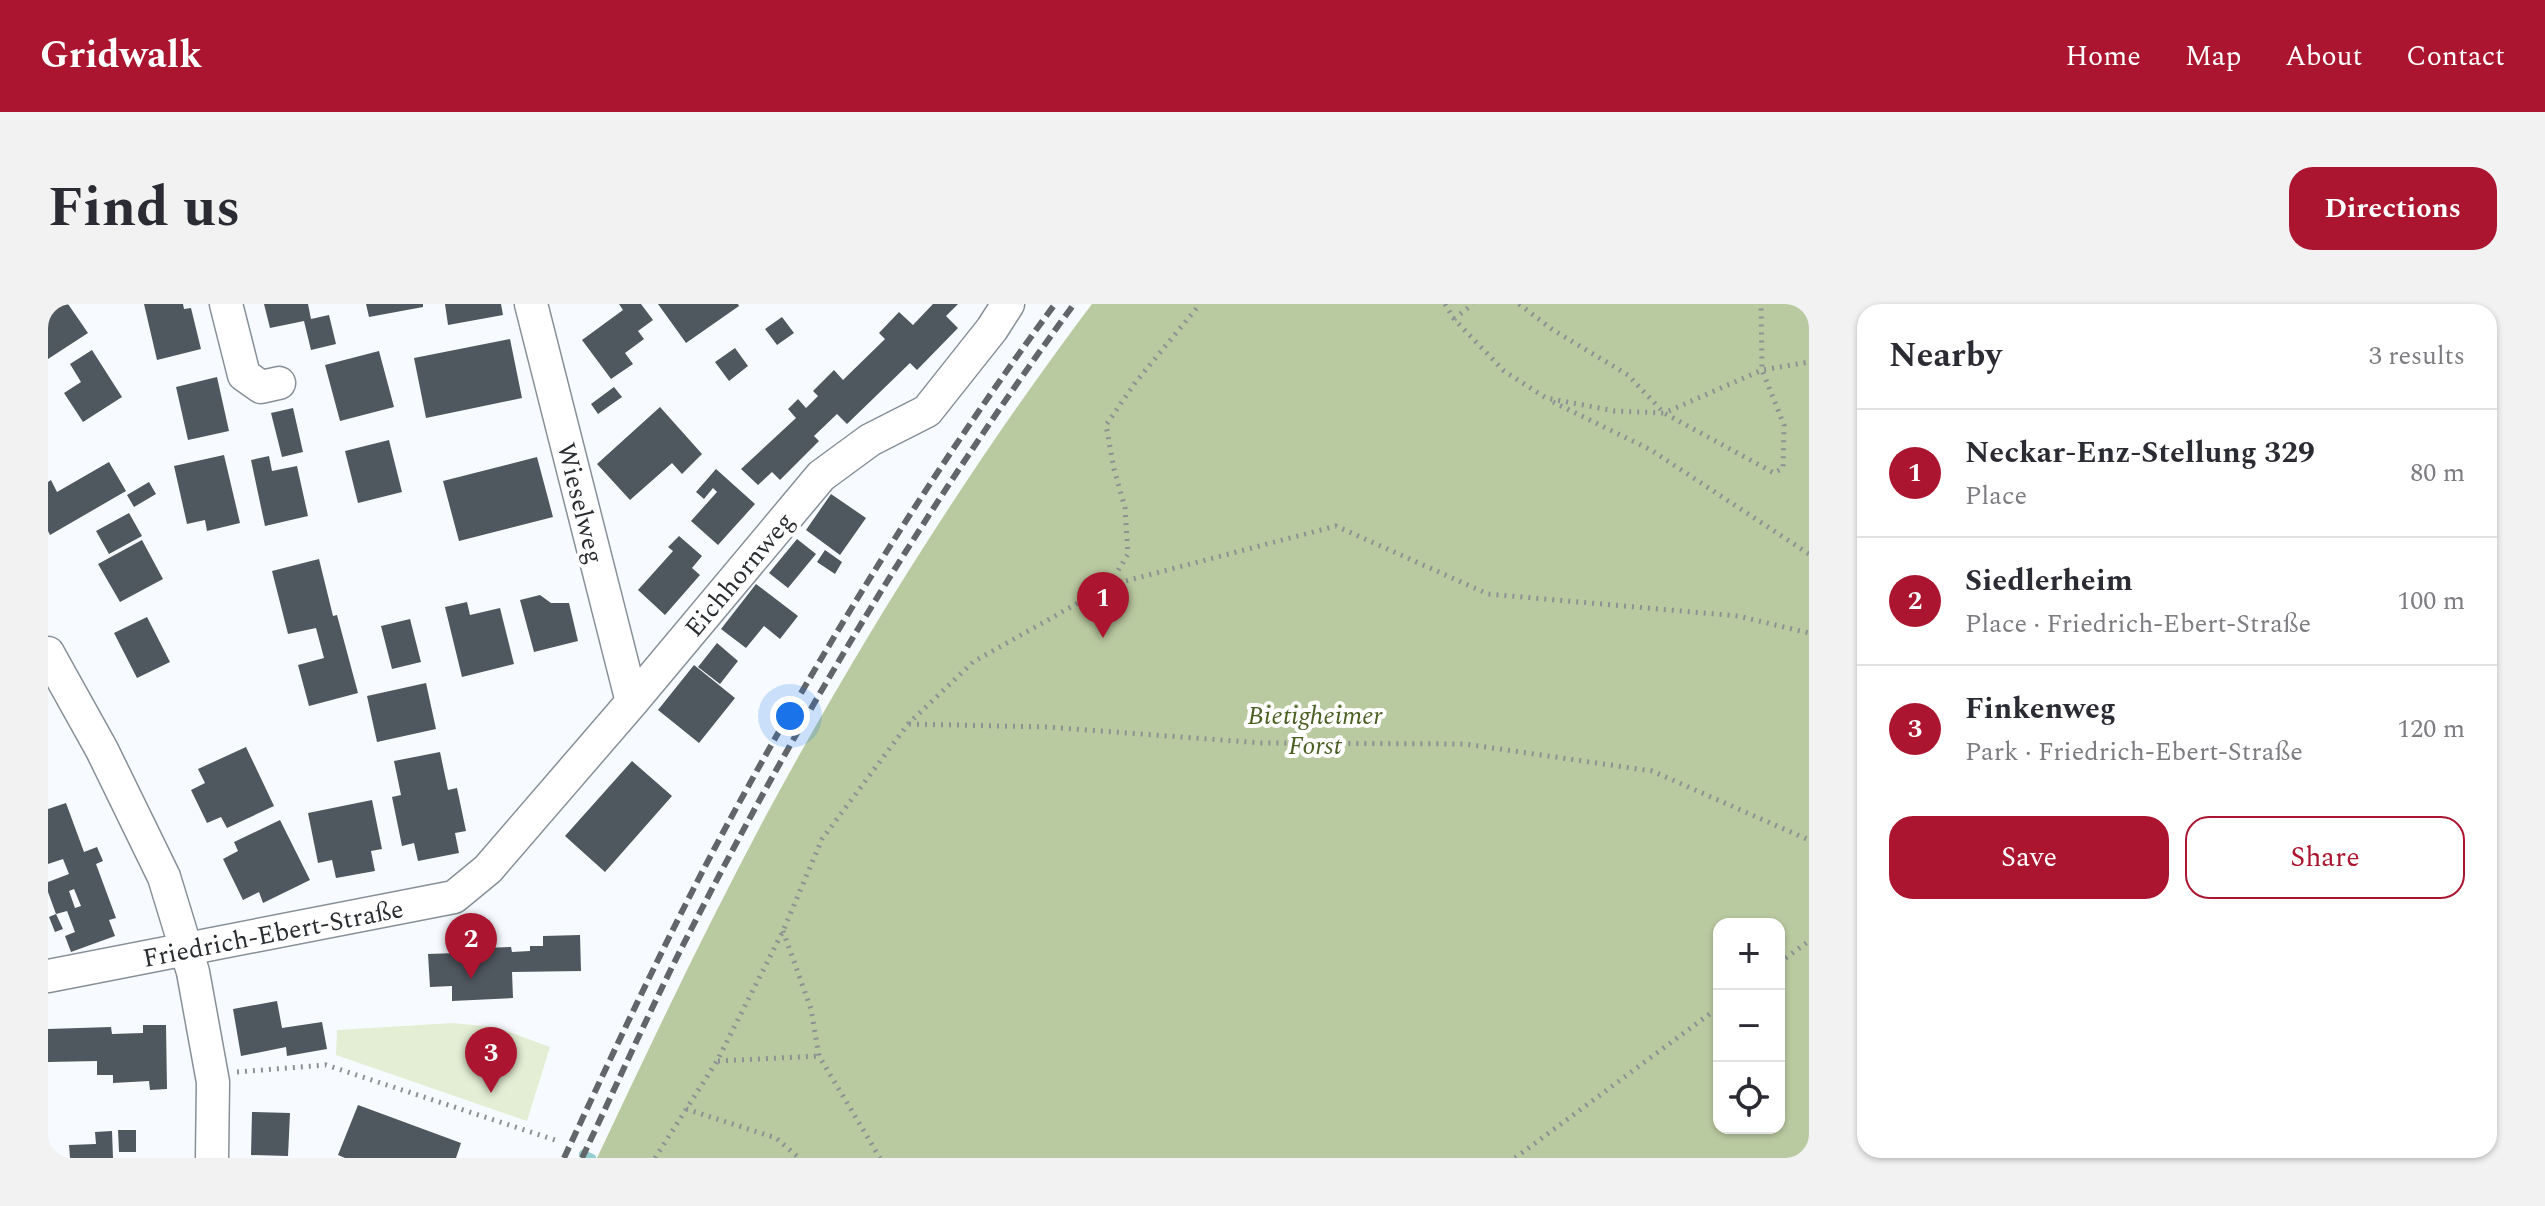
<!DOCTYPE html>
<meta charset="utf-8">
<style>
:root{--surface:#fff;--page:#f2f2f3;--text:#2b2b33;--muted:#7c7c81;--line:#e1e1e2;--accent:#ab1530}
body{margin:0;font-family:Spectral,serif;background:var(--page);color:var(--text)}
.controls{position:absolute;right:24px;bottom:24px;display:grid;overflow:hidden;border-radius:16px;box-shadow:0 2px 6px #0004}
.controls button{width:72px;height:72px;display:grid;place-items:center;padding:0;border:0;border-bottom:2px solid var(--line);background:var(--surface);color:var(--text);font:40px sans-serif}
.you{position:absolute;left:742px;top:412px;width:28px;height:28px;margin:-20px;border:6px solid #fff;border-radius:50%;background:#1a73e8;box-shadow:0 0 0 12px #1a73e833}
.badge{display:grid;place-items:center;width:52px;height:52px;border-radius:50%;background:var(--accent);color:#fff;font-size:26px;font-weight:700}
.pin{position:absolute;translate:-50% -66px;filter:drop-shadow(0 2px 4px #0008)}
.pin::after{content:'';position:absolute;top:42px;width:28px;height:24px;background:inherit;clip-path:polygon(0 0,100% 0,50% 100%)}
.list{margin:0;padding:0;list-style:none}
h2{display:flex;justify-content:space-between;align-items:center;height:104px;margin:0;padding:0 32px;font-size:34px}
h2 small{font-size:26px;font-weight:400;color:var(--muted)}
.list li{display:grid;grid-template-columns:52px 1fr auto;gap:24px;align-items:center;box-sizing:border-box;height:128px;padding:0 32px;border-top:2px solid var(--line)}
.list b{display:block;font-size:30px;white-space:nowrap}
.list p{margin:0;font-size:26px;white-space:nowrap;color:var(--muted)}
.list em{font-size:26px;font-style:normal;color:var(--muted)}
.actions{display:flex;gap:16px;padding:24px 32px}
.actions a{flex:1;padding:18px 0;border:2px solid var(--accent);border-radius:24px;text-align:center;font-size:28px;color:var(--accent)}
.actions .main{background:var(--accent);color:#fff}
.icon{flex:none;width:44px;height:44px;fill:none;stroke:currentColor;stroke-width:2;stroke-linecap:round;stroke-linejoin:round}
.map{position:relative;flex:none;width:1761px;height:854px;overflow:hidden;border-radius:24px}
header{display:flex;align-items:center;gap:48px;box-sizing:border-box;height:112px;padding:0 40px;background:var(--accent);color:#fff}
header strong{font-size:38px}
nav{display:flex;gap:44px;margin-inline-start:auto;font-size:28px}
.intro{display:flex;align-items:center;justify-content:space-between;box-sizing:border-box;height:192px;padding:0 48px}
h1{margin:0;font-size:56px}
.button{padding:20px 36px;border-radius:24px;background:var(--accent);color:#fff;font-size:28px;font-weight:700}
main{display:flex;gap:48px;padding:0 48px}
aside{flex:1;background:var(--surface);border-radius:24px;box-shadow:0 2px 6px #0004}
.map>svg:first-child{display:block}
</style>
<header>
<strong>Gridwalk</strong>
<nav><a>Home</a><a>Map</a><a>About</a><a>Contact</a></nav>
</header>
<div class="intro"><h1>Find us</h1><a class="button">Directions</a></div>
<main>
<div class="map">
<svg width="1761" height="854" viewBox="0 0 1761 854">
<rect width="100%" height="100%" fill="#f7fbff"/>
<path fill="#e4eed4" d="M404,719L448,723L502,743L479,817L288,751L289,726Z"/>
<path fill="#bacaa0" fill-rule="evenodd" d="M1044,0H1761V854H549C604,737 660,620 721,506C816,331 924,159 1044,0ZM1671,620H1731V824H1671Z"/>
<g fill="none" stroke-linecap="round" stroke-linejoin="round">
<path stroke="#94ced2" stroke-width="8" d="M535,850L544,854"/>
</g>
<path fill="#4f575f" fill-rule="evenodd" d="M10,0H20L40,29L0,55V7Z
M96,0H135L136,5L143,4L153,45L109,56Z
M216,0H260L263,15L281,11L288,40L263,46L256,17L222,24Z
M318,0H375V3L321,13Z
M397,0H453L455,11L400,21Z
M571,0H593L605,16L590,27L596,35L577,49L585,60L563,75L534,36L575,6Z
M610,0H690L691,2L638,39Z
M885,0H910L898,12L910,24L869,66L862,59L799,120L789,110L766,132L771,137L732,176L724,168L710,181L693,165L748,114L740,105L750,95L758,104L770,92L765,87L786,66L795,76L837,35L831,29L851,8L865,21Z
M734,13L746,29L729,41L717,25Z
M462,35L474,94L378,114L366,54Z
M687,44L700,62L681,77L667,58Z
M44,46L74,93L35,118L16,89L33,78L22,60Z
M331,47L346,103L292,117L277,61Z
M169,73L181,127L140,136L128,83Z
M566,83L574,93L550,110L543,100Z
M612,103L654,150L634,170L624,159L582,196L549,160Z
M245,104L255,148L234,153L223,109Z
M341,136L354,188L310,199L297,147Z
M176,151L192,219L159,227L157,216L139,220L126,162Z
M221,152L224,167L249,162L260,212L217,222L203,156Z
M489,153L505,213L411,237L395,177Z
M61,158L78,187L2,231L0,227V178L3,176L9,188Z
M668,165L707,200L670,241L643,217L669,188L665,184L656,195L648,188Z
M101,178L108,190L86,203L79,191Z
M783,190L818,214L792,251L758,226Z
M81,209L94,232L61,250L48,227Z
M631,232L654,252L644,264L652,271L617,311L590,286L625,247L620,243Z
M749,235L768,250L740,284L721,269Z
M94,236L115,275L72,298L50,260Z
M777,246L794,258L787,270L769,258Z
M271,255L285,312L289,311L310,389L261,402L250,361L276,354L268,324L240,330L224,267Z
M708,280L750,312L732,335L716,322L698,344L673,325Z
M492,291L503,299H521L530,337L486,348L472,296Z
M419,298L422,311L452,304L466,360L414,373L397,303Z
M99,313L122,358L89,374L66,329Z
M362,315L373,358L344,365L333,322Z
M669,339L690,357L672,380L650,363Z
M646,361L687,394L651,439L610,406Z
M378,379L388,425L329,438L319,392Z
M198,443L226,502L179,524L173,513L159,519L143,486L157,479L150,465Z
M392,448L400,486L409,484L418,527L407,529L411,549L370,557L366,539L354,542L344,493L353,491L346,457Z
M584,457L624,492L557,568L517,532Z
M324,496L334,545L323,547L327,567L288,574L284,556L270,559L260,509Z
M18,499L36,548L49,543L55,557L48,560L68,614L61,616L67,632L23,648L17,632L27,628L19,607L8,610L0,588V578L21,570L15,555L0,560V505ZM26,585L33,602L27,604L21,587Z
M232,516L262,576L215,599L211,588L195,596L175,555L190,547L186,538Z
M8,610L15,625L7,628L1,613Z
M532,631L533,667L464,668L465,694L404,697V682L382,683L380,650L437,648V644L463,643L464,648L482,647V642H495V632Z
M229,697L234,724L274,718L279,745L239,752L238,743L193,752L185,705Z
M95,721H118L119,785L102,786L101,777L65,779V771H49V757L0,758V725L63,723L64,730L95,729Z
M310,801L413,839L408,854H297L290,851Z
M204,808L242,809L240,852L203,851Z
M70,826H88V848H71Z
M64,827L65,854H22L21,841L48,840L47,828Z"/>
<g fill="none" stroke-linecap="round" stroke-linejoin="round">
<g stroke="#879098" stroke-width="35">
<path id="minor" d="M178,0L196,71L213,83L231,79
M483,0L584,398
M0,349L54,446L116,573L145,668L165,778L164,854
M0,672L406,593L440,565L584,398L773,172L822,136L879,107L944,25L960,0"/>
</g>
<path stroke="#8d9194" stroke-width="5" stroke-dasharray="2 6" stroke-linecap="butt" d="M1397,0L1406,15L1456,67L1498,94L1567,107L1616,109L1714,66L1761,58
M1471,0L1505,26L1580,71L1616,109L1726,169L1735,164L1736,121L1714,66L1713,0
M1406,15L1425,0
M1505,98L1603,146L1761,250
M1062,280L1080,250L1077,204L1066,165L1058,121L1087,79L1152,0
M861,420L999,423L1214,439L1417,440L1604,467L1761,536
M735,627L763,705L771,752L832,854
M1731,659L1761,637
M670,757L771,752
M189,768L278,761L507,836
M638,805L728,834L751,854
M607,854L669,757L735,627L774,535L860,420L925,358L1062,281L1288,222L1440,290L1690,312L1761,329
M1467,854L1671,703"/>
<use href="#minor" stroke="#fff" stroke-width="32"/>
<path stroke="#626669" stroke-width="6" stroke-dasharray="12 6" stroke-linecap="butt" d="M516,854C573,732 630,609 696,490C789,321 892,156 1007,0
M534,854C572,774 608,692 649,614C759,400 884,194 1026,0"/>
</g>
<g text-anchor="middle" stroke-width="8" stroke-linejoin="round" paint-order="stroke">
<g font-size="26" fill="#292d30" stroke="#fff">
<text transform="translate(533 199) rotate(76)" y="9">Wieselweg</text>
<text transform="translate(691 270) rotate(-50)" y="9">Eichhornweg</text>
<text transform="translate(225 629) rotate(-11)" y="9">Friedrich-Ebert-Straße</text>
</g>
<g font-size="26" font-style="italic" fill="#4b5f22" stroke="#fff">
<text x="1267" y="420">Bietigheimer<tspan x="1267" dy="30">Forst</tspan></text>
</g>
</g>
</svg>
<div class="controls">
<button>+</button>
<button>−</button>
<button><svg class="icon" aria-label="locate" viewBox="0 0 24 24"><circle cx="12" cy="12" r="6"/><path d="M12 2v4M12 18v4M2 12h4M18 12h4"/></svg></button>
</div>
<div class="you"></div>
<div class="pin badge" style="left:1055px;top:334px">1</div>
<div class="pin badge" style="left:423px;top:675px">2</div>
<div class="pin badge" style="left:443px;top:789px">3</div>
</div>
<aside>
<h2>Nearby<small>3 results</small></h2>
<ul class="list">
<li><span class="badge">1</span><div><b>Neckar-Enz-Stellung 329</b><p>Place</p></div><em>80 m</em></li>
<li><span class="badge">2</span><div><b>Siedlerheim</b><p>Place · Friedrich-Ebert-Straße</p></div><em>100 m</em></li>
<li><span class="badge">3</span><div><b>Finkenweg</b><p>Park · Friedrich-Ebert-Straße</p></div><em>120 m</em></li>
</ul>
<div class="actions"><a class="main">Save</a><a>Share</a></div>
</aside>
</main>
